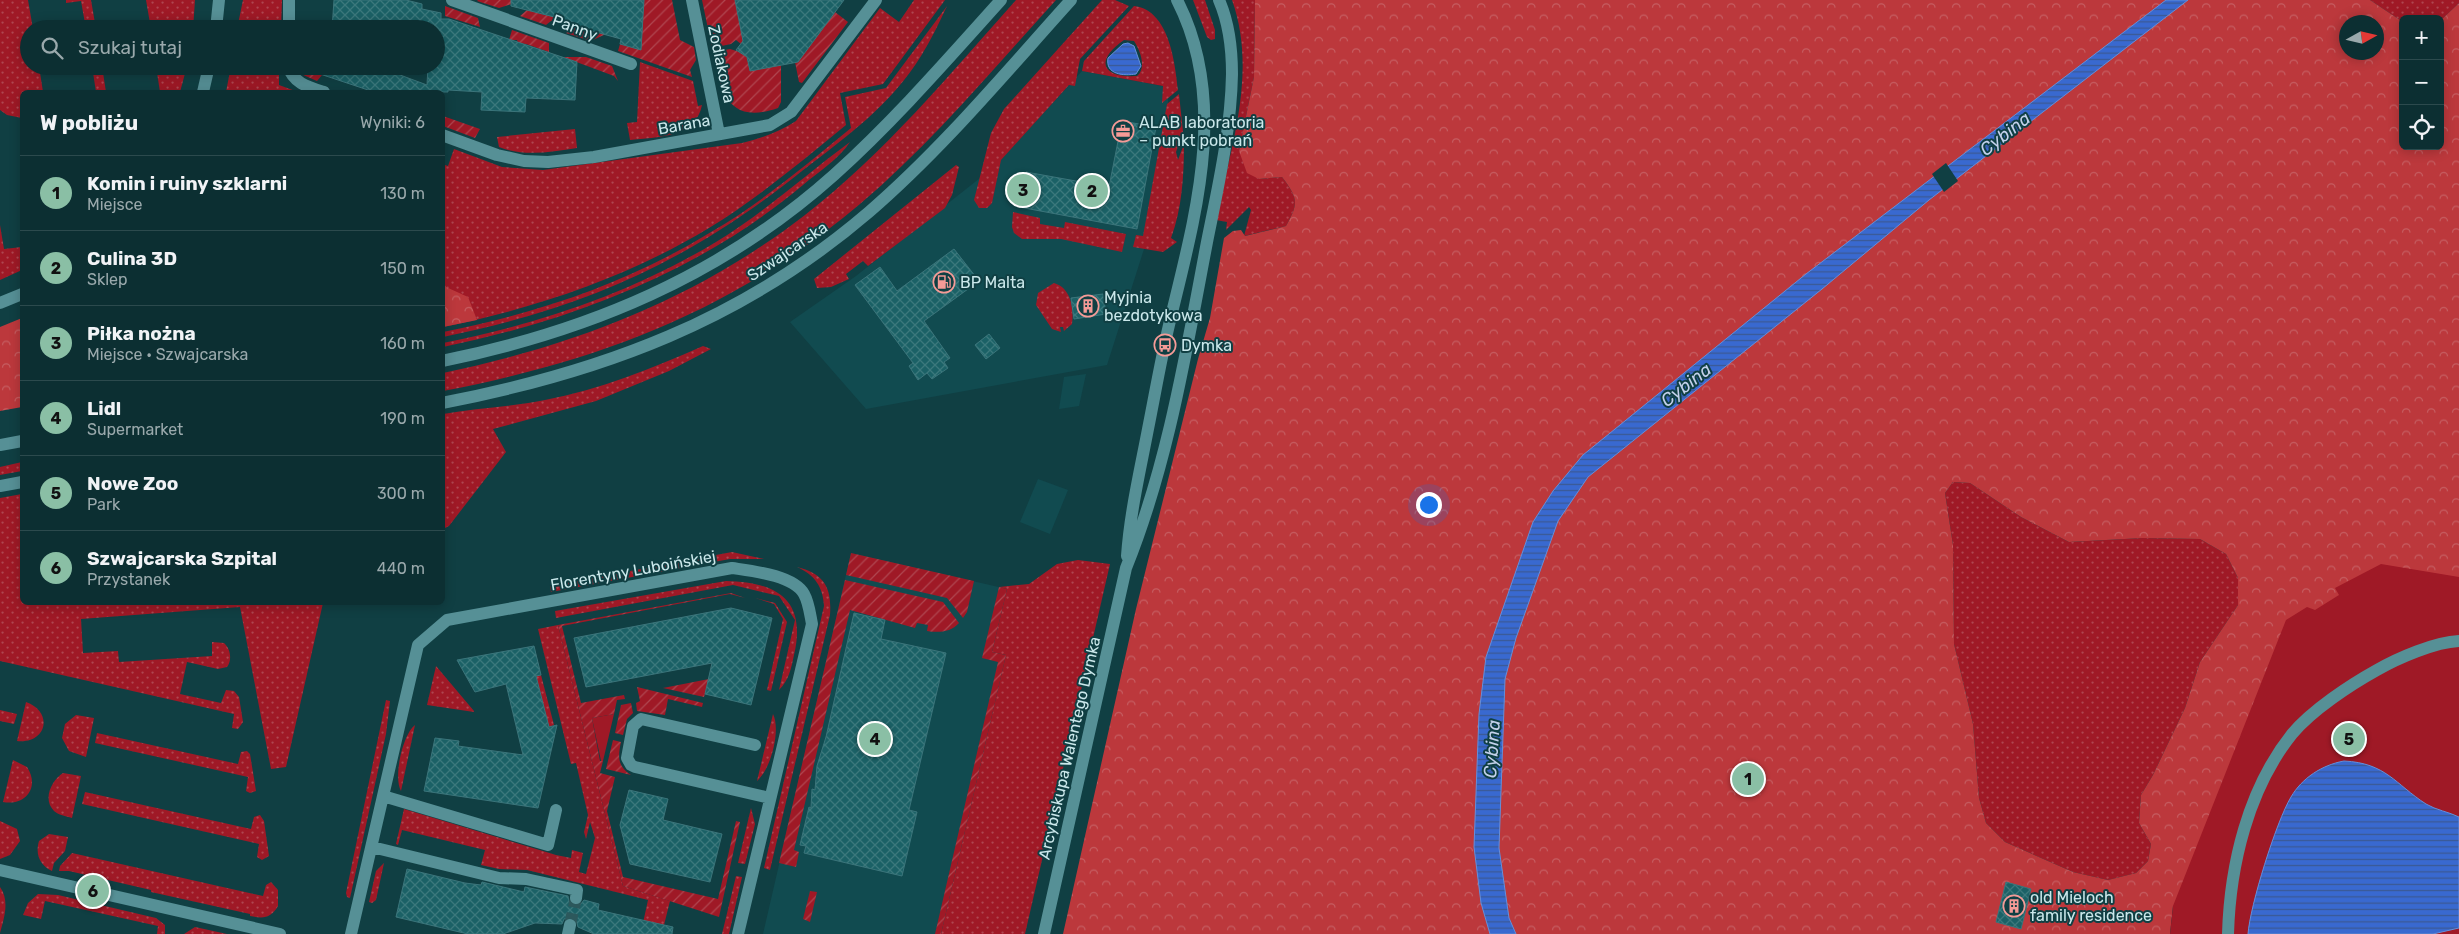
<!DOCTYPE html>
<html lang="pl">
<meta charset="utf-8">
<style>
:root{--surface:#0c2f32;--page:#1a3b3e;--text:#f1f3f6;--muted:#9aa9ac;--line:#2c4a4d;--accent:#8abfa5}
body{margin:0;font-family:Rubik,sans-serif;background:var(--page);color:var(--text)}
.controls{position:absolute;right:15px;top:15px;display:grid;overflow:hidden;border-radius:8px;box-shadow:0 2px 12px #0003}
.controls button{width:45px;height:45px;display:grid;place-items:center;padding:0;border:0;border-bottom:1px solid var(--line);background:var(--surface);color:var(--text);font:25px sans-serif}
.compass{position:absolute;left:2339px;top:15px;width:45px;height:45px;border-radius:50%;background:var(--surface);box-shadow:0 2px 12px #0003;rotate:82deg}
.you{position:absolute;left:1428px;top:504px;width:18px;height:18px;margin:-12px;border:4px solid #fff;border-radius:50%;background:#1a73e8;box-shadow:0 0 0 8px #1a73e833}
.badge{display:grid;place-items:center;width:32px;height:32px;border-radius:50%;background:var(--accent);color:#111;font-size:16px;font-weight:700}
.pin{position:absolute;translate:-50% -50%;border:2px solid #fff;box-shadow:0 1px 5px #0006}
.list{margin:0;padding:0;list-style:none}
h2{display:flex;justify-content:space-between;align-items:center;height:65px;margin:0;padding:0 20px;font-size:21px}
h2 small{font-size:16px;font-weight:400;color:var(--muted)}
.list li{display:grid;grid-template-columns:32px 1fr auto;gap:15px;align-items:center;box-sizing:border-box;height:75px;padding:0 20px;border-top:1px solid var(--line)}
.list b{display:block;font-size:19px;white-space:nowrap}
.list p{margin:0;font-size:16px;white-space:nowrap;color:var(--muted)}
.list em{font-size:16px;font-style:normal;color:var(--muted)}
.icon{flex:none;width:28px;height:28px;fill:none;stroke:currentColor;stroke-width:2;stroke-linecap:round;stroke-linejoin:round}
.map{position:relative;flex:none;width:2459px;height:934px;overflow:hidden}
.search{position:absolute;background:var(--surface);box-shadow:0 2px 12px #0003;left:20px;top:20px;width:425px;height:55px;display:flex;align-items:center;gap:12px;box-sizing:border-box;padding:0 18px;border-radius:28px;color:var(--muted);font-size:19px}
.panel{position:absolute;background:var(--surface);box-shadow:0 2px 12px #0003;left:20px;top:90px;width:425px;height:515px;border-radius:8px}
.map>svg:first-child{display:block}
</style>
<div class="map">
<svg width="2459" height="934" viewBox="0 0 2459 934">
<defs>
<pattern id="grass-dots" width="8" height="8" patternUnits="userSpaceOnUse" patternTransform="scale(1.25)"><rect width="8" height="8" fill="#9f1926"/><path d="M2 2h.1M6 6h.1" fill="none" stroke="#af4650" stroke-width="1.8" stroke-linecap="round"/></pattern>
<pattern id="forest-crowns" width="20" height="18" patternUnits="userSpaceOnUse" patternTransform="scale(1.25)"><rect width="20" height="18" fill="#bc383c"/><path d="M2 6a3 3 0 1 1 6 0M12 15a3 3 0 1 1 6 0" fill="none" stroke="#c65e62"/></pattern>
<pattern id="garden-furrows" width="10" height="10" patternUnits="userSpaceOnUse" patternTransform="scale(1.25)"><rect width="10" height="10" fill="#9f1926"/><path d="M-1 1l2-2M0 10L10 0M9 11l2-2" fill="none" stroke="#af4650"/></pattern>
<pattern id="water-rules" width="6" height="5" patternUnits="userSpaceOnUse" patternTransform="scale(1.25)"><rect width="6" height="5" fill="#3969d0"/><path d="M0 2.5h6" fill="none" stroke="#3b5992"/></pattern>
<pattern id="building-cross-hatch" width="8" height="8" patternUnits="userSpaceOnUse" patternTransform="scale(1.25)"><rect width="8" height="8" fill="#1b6166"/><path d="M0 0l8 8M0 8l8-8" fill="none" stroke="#3b787c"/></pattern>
</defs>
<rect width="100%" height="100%" fill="#103f43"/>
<path fill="#114b50" d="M1082,71L1167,87L1170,127L1152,224L1107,365L866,409L790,322L856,276L994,167Z
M1086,374L1079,406L1059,409L1064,377Z
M1038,479L1068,490L1050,534L1020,522Z
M851,553L1038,596L941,934H763Z"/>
<path fill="url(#grass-dots)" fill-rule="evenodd" d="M0,0H28L33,29H29V66H39L43,92H22V118L7,115L0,110Z
M66,0H91L96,29H86L81,1L66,3Z
M146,0H195L193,29H151Z
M243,0H282L281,29H237Z
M914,0H945L883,84L840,93L846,125C802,161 758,198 709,228C626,278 536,308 443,327L442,164L448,166L454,149L502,167L543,170L742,143C762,138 779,132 796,121L880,8L899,22Z
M1016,0H1056C993,69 932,143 860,204C734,310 603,360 443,391V373C576,345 696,299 805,215C884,154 950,74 1016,0Z
M1102,0H1115L1129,6L1080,59L1075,86L1069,85L1001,160L992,203L987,208H979L974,200L991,133L1004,109Z
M1193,0H1205L1215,30V39L1211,40L1207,37Z
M1232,0H1255L1254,77L1239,151L1259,179L1282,177C1298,198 1299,203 1286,226L1244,236L1251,210L1249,207L1226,230L1227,222L1216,220C1230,148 1258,73 1232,0Z
M2370,0H2459V3L2440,21V19H2403V22Z
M947,6C939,23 931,40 921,56C892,104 845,138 802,171C688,262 585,308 443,337V332C538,313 628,283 711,232C761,203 806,165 851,128L845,97L886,88Z
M1134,6C1169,10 1175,62 1178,90L1162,103L1163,86L1082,71L1084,61ZM1124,40L1134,41C1140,50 1147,68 1137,76C1102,78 1094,61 1124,40Z
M640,62L693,81L698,106L702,105C696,138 656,137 630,140L627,123L637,122Z
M92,66H102L106,92H96Z
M156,66H187L180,92H160Z
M231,66H279V85L298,92H226Z
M1179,94L1183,132L1176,152L1178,160L1184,144C1184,175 1182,209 1171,238L1177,242L1163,252L1133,247L1136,235L1143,236L1167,104Z
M575,129L577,148C550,152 525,157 499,147L497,137Z
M850,142C839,159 818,172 803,185C699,272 574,320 443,347V343C539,324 631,293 716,242C764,213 805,175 850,142Z
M956,165L959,167L952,195L945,208L868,266L863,261L846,274L849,279L831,287L817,288L814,279Z
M1013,212L1040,218V224L1064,228L1065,222L1126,234L1122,252L1061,239H1022L1014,233L1012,227Z
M0,225L4,249L22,247V270L0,280Z
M1054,283C1071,288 1074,308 1072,324L1064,331L1063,327H1060L1061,332L1052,329L1036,305L1038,293Z
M703,346L711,349L669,371L596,401L493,429L506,452L449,526L443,529V414C476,408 511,407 545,400C601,389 651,369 703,346Z
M22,462V471L0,475V467Z
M1953,482L1970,483L2021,517L2069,542L2143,538L2200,539L2226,554L2238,578V605L2200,662L2185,708L2153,775L2141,795L2139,823L2151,844L2148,861L2136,873L2108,880L2073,872L2005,842L1986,823L1979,798L1973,724L1954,644L1953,545L1945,493Z
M22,494V602L323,603L286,767L271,769L240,607L81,619L83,653L118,651L119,662L212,656V642L224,643C231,649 232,661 227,667L218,669L187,662L180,694L221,703L226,690L234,691L239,697L243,722L238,729L232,728L234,714L0,661V498Z
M732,552L764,559H730L551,592L550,586Z
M1078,560L1110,564L1025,934H941L1006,655L992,652L1007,589L999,587L1029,584L1057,564Z
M797,567C824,574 832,587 830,615L770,870L764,868L824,606C823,587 815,575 797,567Z
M726,581C777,582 807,600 794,655C791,669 789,680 779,690L795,620L779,596L733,585L556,618L555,611Z
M755,598L775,603L787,622L771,691L767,690L783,619L774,604Z
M558,625L623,886L670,901L664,925L643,923L648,900L527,870L499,869L481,865L485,850L402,830L398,845L396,844L404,809L556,855L571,858L572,850L583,853L579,872L586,874L595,838L590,822L586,839L584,832L588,815L576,763L571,764L538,629Z
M436,666L474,711V712L427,705Z
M541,675L554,725L549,727L536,676Z
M386,700L390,701L386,734L350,898L347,897L346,893Z
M26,702C54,712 47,744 17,741Z
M0,710L17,714L14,724L0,721Z
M773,714C781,730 771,769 757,781Z
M76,715L94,718L86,757L69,751L62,738L65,724Z
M415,725L401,791C393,777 403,734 415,725Z
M97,733L238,764L241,752L247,751L250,754L256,791L250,793L246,791L248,777L95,743Z
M13,760L27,767C40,787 26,806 3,802Z
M63,773L81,776L72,818C66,816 58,815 54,811C42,799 52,780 63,773Z
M85,792L251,829L254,817L260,815L264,821L269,856L262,860L257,857L259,844L82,804Z
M751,808L755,824L745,864L738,863Z
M0,821L17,829L20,841L10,855L0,859Z
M49,834L68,837L65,851L54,863L52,871C40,865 35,855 39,841Z
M72,853L263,896L266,885L271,882L278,890V906C271,918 264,919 250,916V914L151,892V890L69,871H59L60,866Z
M384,863L376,900L372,903L369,902L376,871Z
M736,876L742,877L729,934H722Z
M0,887C10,901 4,918 0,933Z
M38,894L58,895L156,918L165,925V934H157L158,926L45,901L41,919L23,915L28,903Z
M195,927L227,934H184Z"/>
<path fill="url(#forest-crowns)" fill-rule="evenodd" d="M1255,0H2370L2403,22V146H2440V21L2459,3V817L2173,906L2170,934H1063L1136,609L1198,359L1210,318L1224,238L1233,231L1241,230L1245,236L1286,226C1299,203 1298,198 1282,177L1259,179L1247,173L1239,151L1254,77ZM2346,22H2376V52H2346ZM1953,482L1970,483L2021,517L2069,542L2143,538L2200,539L2226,554L2238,578V605L2200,662L2185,708L2153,775L2141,795L2139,823L2151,844L2148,861L2136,873L2108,880L2073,872L2005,842L1986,823L1979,798L1973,724L1954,644L1953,545L1945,493Z
M442,281L446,287L468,297L477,320L443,327Z
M22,318V407L0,411V327Z"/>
<path fill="#9f1926" d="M2381,564L2459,577V934H2170L2173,906L2286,620L2307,607L2315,610L2339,595L2335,588Z
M614,714L603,761H601L592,718Z"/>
<path fill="url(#garden-furrows)" d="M525,0L499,8L477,1L478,0Z
M644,0H672L680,40L694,47L696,60L690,70L692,77L618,51L620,44L641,49Z
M702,0H735L744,43L741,44L736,40L731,44L712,48Z
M445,6L478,18L480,27L445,16Z
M527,10L545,15L574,16L551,21L546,25L520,16Z
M835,12L848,22L802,83L799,82L795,62Z
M574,26L608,33L591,41L566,33Z
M512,30L549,43V52L526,44L518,43L517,40H509Z
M730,49L746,54L750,71L781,65V102L778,108C728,125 721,93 713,52Z
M563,57H586L612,66L618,81L614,76Z
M297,66H301L322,75L317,81L301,74Z
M443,116L480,129L475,138L443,126Z
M851,553L974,581L967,612L963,618L947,598L846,575Z
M845,580L943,602L959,623C951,632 939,633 927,631L928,625L917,623L915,628L850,610L794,850L799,852L796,867L779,863Z
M999,587L1007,589L992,652L1006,655L941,934H935L998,662L982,658Z
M731,593L745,598L730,594L562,626L581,703L624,695L625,699L617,700L614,714L592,718L600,761H603L600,773L615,777L607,811L623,877L718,899L736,821L740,822L719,917L623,886L558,625Z
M709,679L704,697L663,688Z
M637,687L703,703L702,707L668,699L665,715L637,711L636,703L640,701Z
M631,703L633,713L627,719L623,735L615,733L621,705Z
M613,740L621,742C618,756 617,766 631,775L606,769Z
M810,891L817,892L810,922L803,919Z"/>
<path fill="url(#water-rules)" stroke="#658fd8" d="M2166,0H2188L1929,200L1822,289L1588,477L1558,521L1516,638L1505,679L1499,848L1509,918L1516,934H1490L1481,903L1474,847L1479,714L1486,657L1533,522L1553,491L1583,455L1806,274Z
M1123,44L1128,43L1134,46L1141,66L1136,74C1124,76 1105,75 1108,58Z
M2344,761C2386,763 2395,784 2426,804C2436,810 2449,812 2459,817V928L2433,934H2248C2250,906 2276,822 2291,797C2302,778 2322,765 2344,761Z"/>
<path fill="#103f43" d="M1946,163L1958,181L1944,192L1932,174Z"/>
<path fill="url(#building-cross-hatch)" stroke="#3b757b" d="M334,0H406L422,4V9L441,13V19H449L577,62L575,100L526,98L525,112L481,110L482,92L448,90V92H374L305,69L306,66H376L427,85L428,66H436V29H332Z
M511,0H644L641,50L620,44L621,39L574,26V22L511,6Z
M735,0H844L798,62L750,71L747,57L736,50L743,41Z
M1122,121L1156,127L1137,229L1019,207L1026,172L1109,187Z
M954,249L979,281L924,321L950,358L944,362L948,368L932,379L927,373L918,380L909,366L913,363L855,285L880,267L897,291Z
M1103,294L1106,314L1074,319L1071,298Z
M989,334L1000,348L986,359L975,345Z
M731,608L772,618L751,705L705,694L712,663L586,687L574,638Z
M854,613L885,620L881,639L946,653L909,810L917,812L902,876L804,853L806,846L800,845L809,807L811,808L812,789L815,790L817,766L826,737Z
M534,646L541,675L536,676L549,727L557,725L538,808L424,791L435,738L459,741L458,746L523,755L506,684L475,692L457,660Z
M629,790L668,799L663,820L722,834L710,882L630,864L620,825Z
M407,869L465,883L481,885L482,882L524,892L525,887L568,896L569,902L575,906L580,905L584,900L599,904L598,910L673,927L672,934H594L578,927L576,919L571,917L564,919L562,924L535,923L503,934H468L396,917Z
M2006,882L2031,889L2021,929L1996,922Z"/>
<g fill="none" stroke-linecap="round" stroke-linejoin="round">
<path stroke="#2c585c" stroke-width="12" stroke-dasharray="12 6" stroke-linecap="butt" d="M570,925L576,898"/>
<path stroke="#569096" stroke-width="12" d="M452,0L631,64
M692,0L719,134
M216,29L219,0
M289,29V0
M288,66C293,83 308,87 324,92
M203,92L209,66
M442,135L497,155L524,161L548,162L594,157L770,125L791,112L876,0
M0,303L22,294
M442,361C589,331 721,276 834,175C894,121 947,60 1001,0
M442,403C603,372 743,320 869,212C943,148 1006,72 1071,0
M0,445L22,441
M0,486L22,482
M1127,556C1130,513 1140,471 1148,429C1155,394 1161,359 1169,325C1194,220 1230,103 1177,0
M755,745L641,719L633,726L627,758L631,765L635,767L770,798
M383,796L548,845L556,810
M372,847L499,878L526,879L577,890L576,898
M0,870L280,934
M351,934L418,645L447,620L732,568C752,571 793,575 804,594C809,603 810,614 812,624L738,934
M568,934L570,925
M1044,934L1126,568C1168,464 1186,352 1207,242C1218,187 1231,130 1232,74C1232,49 1229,23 1219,0
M2228,934C2230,865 2248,789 2292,734C2312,710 2350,685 2377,670C2398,658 2435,642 2459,641"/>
</g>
<defs>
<g id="office-ring" transform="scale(1.125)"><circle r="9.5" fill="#103f43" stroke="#f59b97" stroke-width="1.5"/><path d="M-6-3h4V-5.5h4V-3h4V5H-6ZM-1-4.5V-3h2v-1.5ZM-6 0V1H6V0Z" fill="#f59b97"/></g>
<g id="fuel-ring" transform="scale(1.125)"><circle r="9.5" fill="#103f43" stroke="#f59b97" stroke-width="1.5"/><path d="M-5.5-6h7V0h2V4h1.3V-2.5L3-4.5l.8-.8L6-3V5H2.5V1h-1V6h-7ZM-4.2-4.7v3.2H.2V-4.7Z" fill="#f59b97"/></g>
<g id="building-ring" transform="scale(1.125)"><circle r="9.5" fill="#103f43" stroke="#f59b97" stroke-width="1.5"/><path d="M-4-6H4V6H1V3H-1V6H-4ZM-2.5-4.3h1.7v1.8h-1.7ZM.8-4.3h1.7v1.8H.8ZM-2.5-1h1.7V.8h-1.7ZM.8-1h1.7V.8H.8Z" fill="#f59b97"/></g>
<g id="bus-ring" transform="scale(1.125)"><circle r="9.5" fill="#103f43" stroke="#f59b97" stroke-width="1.5"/><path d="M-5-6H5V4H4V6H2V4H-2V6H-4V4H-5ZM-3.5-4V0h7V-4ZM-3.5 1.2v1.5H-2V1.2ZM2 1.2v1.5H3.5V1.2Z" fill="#f59b97"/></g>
</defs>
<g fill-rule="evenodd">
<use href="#office-ring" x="1123" y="131"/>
<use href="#fuel-ring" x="944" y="282"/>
<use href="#building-ring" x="1088" y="306"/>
<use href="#bus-ring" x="1165" y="345"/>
<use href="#building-ring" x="2014" y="906"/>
</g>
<g text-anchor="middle" stroke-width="4" stroke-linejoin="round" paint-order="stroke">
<g font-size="16" fill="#cbe8eb" stroke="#103f43">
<text transform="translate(575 27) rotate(20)" y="6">Panny</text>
<text transform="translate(722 64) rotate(78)" y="6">Zodiakowa</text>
<text transform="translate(684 124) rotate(-10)" y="6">Barana</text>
<text transform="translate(787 251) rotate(-34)" y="6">Szwajcarska</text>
<text transform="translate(633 570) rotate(-10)" y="6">Florentyny Luboińskiej</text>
<text transform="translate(1069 748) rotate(-77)" y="6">Arcybiskupa Walentego Dymka</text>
</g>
<g font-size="16" fill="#cbe8eb" stroke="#103f43" text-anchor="start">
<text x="1139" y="128">ALAB laboratoria<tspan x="1139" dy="18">– punkt pobrań</tspan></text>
<text x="960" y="288">BP Malta</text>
<text x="1104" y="303">Myjnia<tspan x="1104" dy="18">bezdotykowa</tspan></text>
<text x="1181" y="351">Dymka</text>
<text x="2030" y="903">old Mieloch<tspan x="2030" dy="18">family residence</tspan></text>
</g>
<g font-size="18" font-style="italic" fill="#c3d1eb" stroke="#103f43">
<text transform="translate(2005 134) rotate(-38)" y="6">Cybina</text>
<text transform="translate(1686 385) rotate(-38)" y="6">Cybina</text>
<text transform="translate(1492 749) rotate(-86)" y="6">Cybina</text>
</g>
</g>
</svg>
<div class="controls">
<button>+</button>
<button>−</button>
<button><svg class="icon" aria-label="locate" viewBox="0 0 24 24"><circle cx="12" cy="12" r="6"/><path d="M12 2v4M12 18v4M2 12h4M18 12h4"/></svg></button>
</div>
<svg class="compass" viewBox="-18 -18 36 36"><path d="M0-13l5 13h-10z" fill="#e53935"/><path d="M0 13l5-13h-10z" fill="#9aa9ac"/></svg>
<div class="you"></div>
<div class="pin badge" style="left:1748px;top:779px">1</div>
<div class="pin badge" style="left:1092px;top:191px">2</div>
<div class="pin badge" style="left:1023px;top:190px">3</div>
<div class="pin badge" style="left:875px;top:739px">4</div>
<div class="pin badge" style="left:2349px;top:739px">5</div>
<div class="pin badge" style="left:93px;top:891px">6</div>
<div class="search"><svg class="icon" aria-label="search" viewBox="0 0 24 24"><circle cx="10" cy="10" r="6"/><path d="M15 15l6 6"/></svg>Szukaj tutaj</div>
<section class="panel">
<h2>W pobliżu<small>Wyniki: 6</small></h2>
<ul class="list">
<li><span class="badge">1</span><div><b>Komin i ruiny szklarni</b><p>Miejsce</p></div><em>130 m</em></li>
<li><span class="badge">2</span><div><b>Culina 3D</b><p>Sklep</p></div><em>150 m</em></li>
<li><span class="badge">3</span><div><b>Piłka nożna</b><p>Miejsce · Szwajcarska</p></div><em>160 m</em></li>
<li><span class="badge">4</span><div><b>Lidl</b><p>Supermarket</p></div><em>190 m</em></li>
<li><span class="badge">5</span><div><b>Nowe Zoo</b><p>Park</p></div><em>300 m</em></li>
<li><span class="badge">6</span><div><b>Szwajcarska Szpital</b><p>Przystanek</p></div><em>440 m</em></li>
</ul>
</section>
</div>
